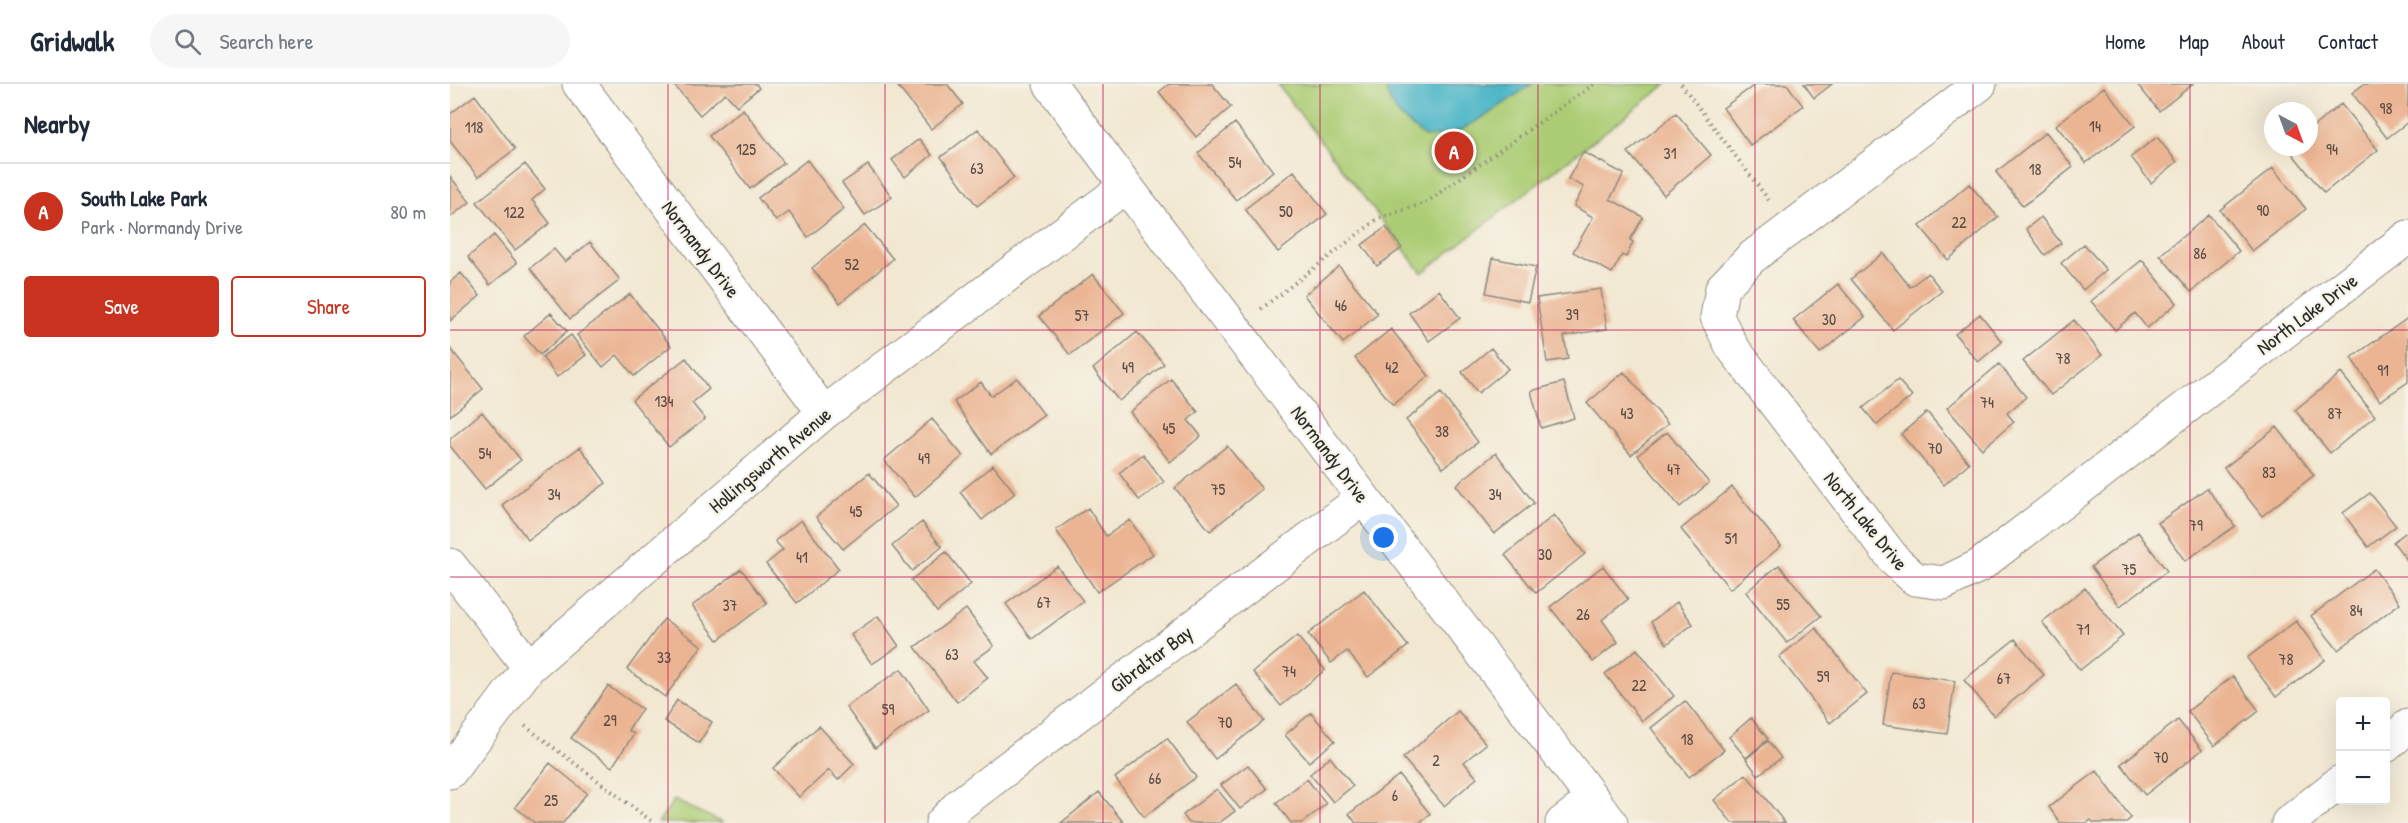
<!DOCTYPE html>
<meta charset="utf-8">
<style>
:root{--surface:#fff;--page:#f6f6f7;--text:#1f2937;--muted:#747a83;--line:#e0e1e3;--accent:#c8321e}
body{margin:0;font-family:"Patrick Hand",sans-serif;background:var(--page);color:var(--text)}
.controls{position:absolute;right:18px;bottom:18px;display:grid;overflow:hidden;border-radius:6px;box-shadow:0 6px 24px #0002}
.controls button{width:54px;height:54px;display:grid;place-items:center;padding:0;border:0;border-bottom:2px solid var(--line);background:var(--surface);color:var(--text);font:30px sans-serif}
.compass{position:absolute;left:1814px;top:18px;width:54px;height:54px;border-radius:50%;background:var(--surface);box-shadow:0 6px 24px #0002;rotate:139deg}
.you{position:absolute;left:934px;top:454px;width:21px;height:21px;margin:-15px;border:4px solid #fff;border-radius:50%;background:#1a73e8;box-shadow:0 0 0 9px #1a73e833}
.badge{display:grid;place-items:center;width:39px;height:39px;border-radius:50%;background:var(--accent);color:#fff;font-size:20px;font-weight:700}
.pin{position:absolute;translate:-50% -50%;border:3px solid #fff;box-shadow:0 2px 6px #0006}
.list{margin:0;padding:0;list-style:none}
h2{display:flex;justify-content:space-between;align-items:center;height:78px;margin:0;padding:0 24px;font-size:26px}
h2 small{font-size:20px;font-weight:400;color:var(--muted)}
.list li{display:grid;grid-template-columns:39px 1fr auto;gap:18px;align-items:center;box-sizing:border-box;height:96px;padding:0 24px;border-top:2px solid var(--line)}
.list b{display:block;font-size:22px;white-space:nowrap}
.list p{margin:0;font-size:20px;white-space:nowrap;color:var(--muted)}
.list em{font-size:20px;font-style:normal;color:var(--muted)}
.actions{display:flex;gap:12px;padding:18px 24px}
.actions a{flex:1;padding:14px 0;border:2px solid var(--accent);border-radius:6px;text-align:center;font-size:21px;color:var(--accent)}
.actions .main{background:var(--accent);color:#fff}
.icon{flex:none;width:33px;height:33px;fill:none;stroke:currentColor;stroke-width:2;stroke-linecap:round;stroke-linejoin:round}
.map{position:relative;flex:none;width:1958px;height:739px;overflow:hidden}
header{display:flex;align-items:center;gap:36px;box-sizing:border-box;height:84px;padding:0 30px;background:var(--surface);border-bottom:2px solid var(--line)}
header strong{font-size:28px}
nav{display:flex;gap:33px;margin-inline-start:auto;font-size:21px}
.search{width:420px;height:54px;background:var(--page);display:flex;align-items:center;gap:15px;box-sizing:border-box;padding:0 21px;border-radius:33px;color:var(--muted);font-size:22px}
main{display:flex}
aside{flex:1;background:var(--surface)}
.map>svg:first-child{display:block}
</style>
<header>
<strong>Gridwalk</strong>
<div class="search"><svg class="icon" aria-label="search" viewBox="0 0 24 24"><circle cx="10" cy="10" r="6"/><path d="M15 15l6 6"/></svg>Search here</div>
<nav><a>Home</a><a>Map</a><a>About</a><a>Contact</a></nav>
</header>
<main>
<aside>
<h2>Nearby<small></small></h2>
<ul class="list">
<li><span class="badge">A</span><div><b>South Lake Park</b><p>Park · Normandy Drive</p></div><em>80 m</em></li>
</ul>
<div class="actions"><a class="main">Save</a><a>Share</a></div>
</aside>
<div class="map">
<svg width="1958" height="739" viewBox="0 0 1958 739">
<rect width="100%" height="100%" fill="#f7f3e8"/>
<filter id="ink" filterUnits="userSpaceOnUse"><feTurbulence type="fractalNoise" baseFrequency=".0167" numOctaves="2"/><feDisplacementMap in="SourceGraphic" scale="12" xChannelSelector="R" yChannelSelector="G"/><feConvolveMatrix kernelMatrix="1 2 1 2 8 2 1 2 1" color-interpolation-filters="sRGB"/></filter>
<filter id="wash" filterUnits="userSpaceOnUse"><feTurbulence type="fractalNoise" baseFrequency=".008" numOctaves="4" result="noise"/><feDisplacementMap in="SourceGraphic" scale="24" xChannelSelector="R" yChannelSelector="G"/><feGaussianBlur stdDeviation="1.35" result="paint"/><feColorMatrix in="noise" values="0 0 0 0 0 0 0 0 0 0 0 0 0 0 0 0 0 1.4 0 .05"/><feComposite in="paint" operator="in"/></filter>
<g filter="url(#wash)">
<rect width="100%" height="100%" fill="#f2e8d2"/>
<path fill="#accd75" stroke="#6c7c50" stroke-width="1.5" d="M827,0H1217L972,189Z
M224,716L273,739H208Z"/>
<path fill="#4ab5c7" stroke="#3a7079" stroke-width="1.5" d="M935,0H1082L1037,31L1002,51L975,53C955,37 939,27 935,0Z"/>
<g id="blocks">
<path fill="#ebb492" d="M223,0H306L309,4L287,22L275,9L250,31Z
M446,0H497L513,20L481,45Z
M719,0H762L781,23L746,53L709,8Z
M1306,0H1337L1353,22L1300,61L1273,24Z
M1354,0H1382L1364,14Z
M1687,0H1743L1709,27Z
M1914,0H1958V38L1937,54L1902,9Z
M1654,3L1685,42L1636,79L1606,41Z
M25,11L65,65L28,93L0,57V30Z
M1891,20L1928,66L1874,109L1837,63H1859V46Z
M293,25L334,79L300,105L259,52Z
M1226,29L1261,71L1214,111L1178,68Z
M785,39L823,87L786,116L748,69Z
M528,45L564,94L527,122L491,73Z
M1596,48L1623,83L1573,122L1546,88Z
M1707,53L1727,78L1701,99L1681,73Z
M469,55L482,71L455,93L442,76Z
M1133,68L1174,90L1160,115L1193,133L1180,156L1183,158L1176,173L1172,171L1162,189L1123,168L1143,133L1124,122L1134,103L1118,95Z
M357,76L394,125L358,153L339,128L326,137L308,114Z
M75,80L95,105L82,116L100,139L65,166L27,118Z
M418,81L442,113L415,131L392,99Z
M1823,84L1856,125L1802,167L1770,126Z
M844,87L877,130L828,168L795,125Z
M0,92L20,118L0,133Z
M1519,100L1548,133L1498,176L1470,142Z
M1759,131L1789,167L1741,208L1710,171Z
M1591,133L1611,159L1595,171L1576,145Z
M415,141L443,175L390,219L362,184Z
M936,143L952,164L927,182L912,161Z
M44,151L67,179L40,201L18,173Z
M140,158L170,196L120,235L80,184L104,165L115,178Z
M1634,160L1656,186L1633,206L1611,179Z
M1433,169L1460,203L1478,189L1492,207L1443,246L1401,195Z
M1043,174L1086,183L1078,218L1036,209Z
M1692,176L1727,219L1697,244L1685,229L1665,246L1641,217Z
M889,182L928,230L893,259L854,211Z
M11,189L30,212L0,237V198Z
M643,190L674,229L620,271L589,232Z
M1388,200L1415,233L1370,269L1343,236Z
M1151,205L1157,245L1114,252L1118,275L1097,278L1087,214Z
M989,206L1010,234L979,257L959,229Z
M180,210L221,262L184,292L167,271L153,283L127,251Z
M101,229L117,247L90,271L74,252Z
M1530,230L1552,258L1528,278L1505,250Z
M1958,234V298L1930,317L1901,274Z
M1624,236L1652,271L1601,311L1573,277Z
M941,245L979,292L943,321L905,274Z
M687,248L714,280L669,317L643,285Z
M121,251L136,271L107,293L92,273Z
M0,264L33,305L0,332Z
M1041,264L1058,285L1028,309L1012,288Z
M236,274L259,305L242,319L255,335L219,363L182,316Z
M1549,280L1576,313L1557,329L1564,338L1532,365L1497,324Z
M1174,288L1218,340L1181,371L1137,319Z
M1891,289L1925,332L1880,369L1845,326Z
M567,294L594,331L541,370L504,318L531,298L541,312Z
M721,295L748,328L738,336L751,352L720,378L680,328Z
M1448,296L1462,312L1427,341L1413,324Z
M1114,298L1124,334L1091,344L1081,307Z
M991,309L1028,358L993,384L956,336Z
M32,328L71,376L35,405L0,362V355Z
M1477,328L1519,379L1494,401L1451,350Z
M482,335L513,372L465,413L434,376Z
M1827,343L1864,391L1812,432L1774,384Z
M1217,348L1259,399L1230,423L1188,371Z
M777,362L812,405L760,447L725,404Z
M130,363L156,399L78,456L52,421Z
M1046,369L1084,419L1044,450L1006,401Z
M693,370L714,398L689,416L669,389Z
M543,381L565,409L532,436L510,408Z
M419,389L446,422L393,465L366,433Z
M1282,403L1331,462L1280,505L1231,445Z
M1757,404L1785,442L1735,477L1708,439Z
M1920,409L1946,442L1918,463L1893,429Z
M638,424L656,452L680,436L703,470L647,508L606,446Z
M1104,431L1135,470L1086,509L1055,471Z
M351,436L389,485L347,519L316,480L333,466L325,457Z
M472,438L492,463L462,487L442,462Z
M1958,447V477L1943,458Z
M1688,448L1717,487L1670,522L1641,483Z
M496,468L521,500L487,528L461,496Z
M1329,481L1371,532L1337,559L1296,508Z
M607,482L633,517L582,555L556,520Z
M1153,482L1178,515L1152,536L1168,558L1143,578L1100,523Z
M291,485L317,519L268,556L242,522Z
M1924,485L1950,519L1888,566L1861,532Z
M1635,504L1673,552L1630,586L1592,538Z
M914,506L958,562L918,593L897,567L881,579L858,550Z
M1227,518L1243,540L1217,560L1201,538Z
M516,525L544,562L524,577L538,594L507,618L465,563Z
M428,532L449,562L422,580L401,551Z
M214,535L252,562L215,613L177,585Z
M1846,537L1875,576L1826,613L1797,574Z
M1366,544L1417,610L1380,639L1329,573Z
M847,552L875,586L831,622L803,588Z
M1565,555L1594,591L1544,632L1514,596Z
M1187,565L1224,612L1192,637L1155,590Z
M451,585L479,626L425,664L396,623Z
M1441,588L1505,597L1497,650L1433,641Z
M1783,592L1809,627L1764,662L1738,627Z
M786,600L814,637L765,675L737,638Z
M158,602L192,625L178,646L184,650L162,683L121,654Z
M227,616L262,638L249,659L214,637Z
M1235,617L1274,666L1239,693L1201,644Z
M1008,627L1036,660L1014,678L1027,694L994,722L953,674Z
M861,629L885,657L859,678L835,651Z
M1301,634L1318,655L1296,674L1279,653Z
M1728,636L1752,666L1695,711L1671,680Z
M369,642L404,680L388,696L379,686L349,713L323,684Z
M717,654L746,693L694,733L665,694Z
M1318,657L1331,674L1308,691L1296,675Z
M880,673L903,702L883,718L860,690Z
M100,679L137,709L113,739H85L65,723Z
M798,681L817,705L790,725L771,701Z
M1647,687L1681,734L1675,739H1644L1641,736L1637,739H1610L1599,723Z
M1296,690L1335,739H1282L1264,716Z
M949,691L980,730L969,739H906L899,730Z
M857,695L876,720L852,739H841L826,719Z
M767,705L785,727L769,739H739L733,731Z
M649,708L674,739H611Z"/>
</g>
</g>
<g filter="url(#ink)">
<use href="#blocks" fill-opacity="0" stroke="#8e8a7e" stroke-width="1.5"/>
<g fill="none" stroke-linecap="round" stroke-linejoin="round">
<g stroke="#8e8a7e" stroke-width="35">
<path id="minor" d="M129,0L374,329
M600,0L676,102L1161,739
M1530,0L1301,174L1272,204L1267,233L1282,263L1446,478L1465,495L1494,499L1529,482L1958,153
M0,481L79,583
M1936,662L1958,642
M0,688L79,583L374,329L676,102
M492,739L509,721L913,414
M1112,739L1143,715
M1838,739L1890,698"/>
</g>
<path stroke="#8e8a7e" stroke-width="4" stroke-dasharray="1.5 4.5" stroke-linecap="butt" d="M1231,0L1321,119
M811,225L929,134L975,119L1144,0
M75,642L204,739"/>
<use href="#minor" stroke="#fff" stroke-width="33"/>
</g>
</g>
<path fill="none" stroke="#c2185b" stroke-width="1.5" stroke-opacity="0.55" d="M218,0V739M435,0V739M653,0V739M870,0V739M1088,0V739M1305,0V739M1523,0V739M1740,0V739M0,246H1958M0,493H1958"/>
<g text-anchor="middle" stroke-width="4.5" stroke-linejoin="round" paint-order="stroke">
<g font-size="16" fill="#5b4d45">
<text x="1936" y="30">98</text>
<text x="1645" y="48">14</text>
<text x="24" y="49">118</text>
<text x="296" y="71">125</text>
<text x="1882" y="71">94</text>
<text x="1220" y="75">31</text>
<text x="785" y="84">54</text>
<text x="527" y="90">63</text>
<text x="1585" y="91">18</text>
<text x="1813" y="132">90</text>
<text x="836" y="133">50</text>
<text x="64" y="134">122</text>
<text x="1509" y="144">22</text>
<text x="1750" y="175">86</text>
<text x="402" y="186">52</text>
<text x="891" y="227">46</text>
<text x="1122" y="236">39</text>
<text x="632" y="237">57</text>
<text x="1379" y="241">30</text>
<text x="1613" y="280">78</text>
<text x="678" y="289">49</text>
<text x="942" y="289">42</text>
<text x="1933" y="292">91</text>
<text x="214" y="323">134</text>
<text x="1537" y="324">74</text>
<text x="1177" y="335">43</text>
<text x="1885" y="335">87</text>
<text x="719" y="350">45</text>
<text x="992" y="353">38</text>
<text x="1485" y="370">70</text>
<text x="35" y="375">54</text>
<text x="474" y="380">49</text>
<text x="1224" y="391">47</text>
<text x="1819" y="394">83</text>
<text x="768" y="411">75</text>
<text x="104" y="416">34</text>
<text x="1045" y="416">34</text>
<text x="406" y="433">45</text>
<text x="1746" y="447">79</text>
<text x="1281" y="460">51</text>
<text x="1095" y="476">30</text>
<text x="352" y="479">41</text>
<text x="1679" y="491">75</text>
<text x="594" y="524">67</text>
<text x="1333" y="526">55</text>
<text x="280" y="527">37</text>
<text x="1906" y="532">84</text>
<text x="1133" y="536">26</text>
<text x="1633" y="551">71</text>
<text x="502" y="576">63</text>
<text x="214" y="579">33</text>
<text x="1836" y="581">78</text>
<text x="839" y="593">74</text>
<text x="1373" y="598">59</text>
<text x="1554" y="600">67</text>
<text x="1189" y="607">22</text>
<text x="1469" y="625">63</text>
<text x="438" y="631">59</text>
<text x="160" y="642">29</text>
<text x="775" y="644">70</text>
<text x="1237" y="661">18</text>
<text x="1711" y="679">70</text>
<text x="986" y="682">2</text>
<text x="705" y="700">66</text>
<text x="945" y="717">6</text>
<text x="101" y="722">25</text>
</g>
<g font-size="20" fill="#2b2b2b" stroke="#f7f3e8">
<text transform="translate(251 165) rotate(53)" y="7">Normandy Drive</text>
<text transform="translate(1857 230) rotate(-37)" y="7">North Lake Drive</text>
<text transform="translate(880 370) rotate(53)" y="7">Normandy Drive</text>
<text transform="translate(320 376) rotate(-40)" y="7">Hollingsworth Avenue</text>
<text transform="translate(1416 437) rotate(51)" y="7">North Lake Drive</text>
<text transform="translate(701 575) rotate(-37)" y="7">Gibraltar Bay</text>
</g>
</g>
</svg>
<div class="controls">
<button>+</button>
<button>−</button>
</div>
<svg class="compass" viewBox="-18 -18 36 36"><path d="M0-13l5 13h-10z" fill="#e53935"/><path d="M0 13l5-13h-10z" fill="#747a83"/></svg>
<div class="you"></div>
<div class="pin badge" style="left:1004px;top:67px">A</div>
</div>
</main>
